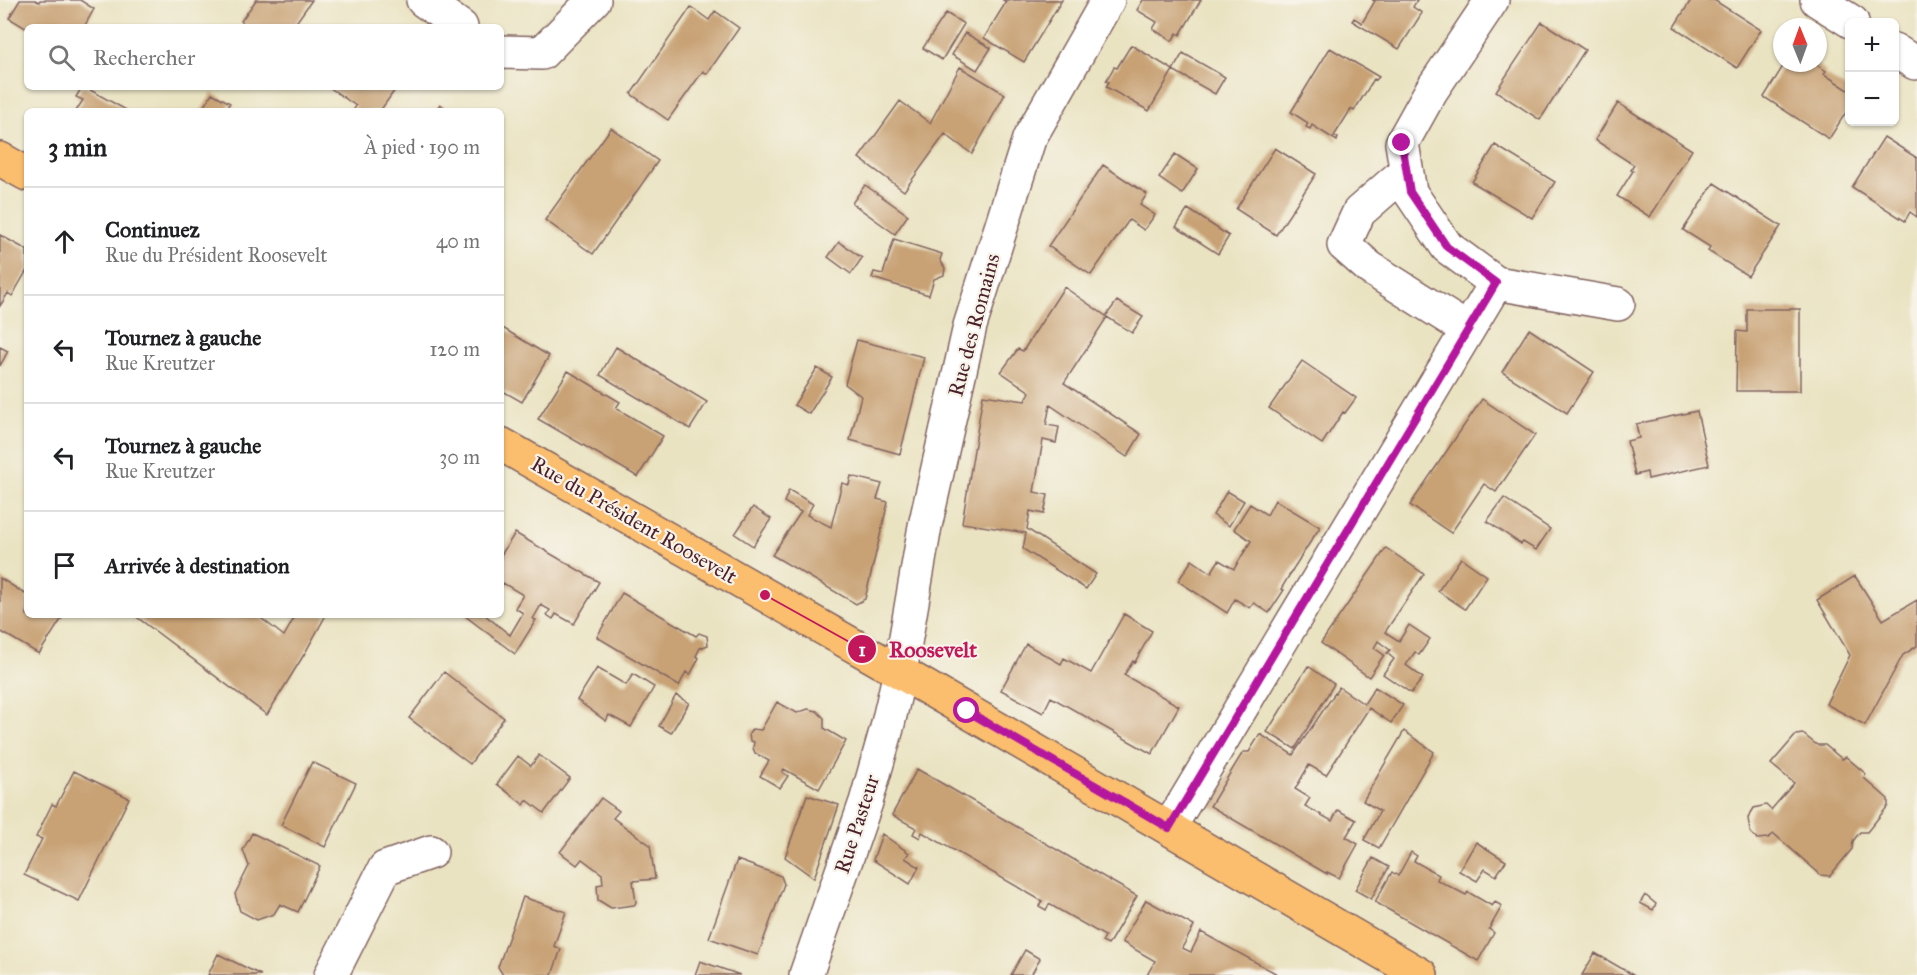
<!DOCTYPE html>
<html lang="fr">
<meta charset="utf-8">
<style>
:root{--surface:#fff;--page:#f6f6f6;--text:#202124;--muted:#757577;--line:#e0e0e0}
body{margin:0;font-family:"IM FELL Great Primer",serif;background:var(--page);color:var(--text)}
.controls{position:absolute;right:18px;top:18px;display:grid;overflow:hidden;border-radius:9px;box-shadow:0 2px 4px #0004}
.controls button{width:54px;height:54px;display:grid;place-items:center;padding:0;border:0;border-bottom:2px solid var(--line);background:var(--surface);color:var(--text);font:30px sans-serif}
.compass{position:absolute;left:1773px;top:18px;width:54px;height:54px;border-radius:50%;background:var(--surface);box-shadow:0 2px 4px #0004;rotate:359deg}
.stop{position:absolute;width:18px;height:18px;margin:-14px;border:4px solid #b5179e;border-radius:50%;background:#fff}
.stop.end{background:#b5179e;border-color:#fff;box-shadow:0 2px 6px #0008}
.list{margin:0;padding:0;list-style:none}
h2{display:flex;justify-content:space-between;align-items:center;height:78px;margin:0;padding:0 24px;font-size:26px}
h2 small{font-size:20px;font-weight:400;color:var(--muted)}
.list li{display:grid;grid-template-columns:39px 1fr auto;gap:18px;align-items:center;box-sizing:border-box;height:108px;padding:0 24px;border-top:2px solid var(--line)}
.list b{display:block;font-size:22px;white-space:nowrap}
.list p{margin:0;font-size:20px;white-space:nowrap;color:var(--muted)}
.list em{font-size:20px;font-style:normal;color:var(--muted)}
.icon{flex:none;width:33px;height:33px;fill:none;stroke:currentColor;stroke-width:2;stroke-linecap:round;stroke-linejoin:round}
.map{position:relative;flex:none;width:1917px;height:975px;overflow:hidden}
.search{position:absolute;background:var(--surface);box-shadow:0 2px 4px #0004;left:24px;top:24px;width:480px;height:66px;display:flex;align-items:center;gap:15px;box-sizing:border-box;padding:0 21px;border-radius:9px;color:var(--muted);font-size:22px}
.panel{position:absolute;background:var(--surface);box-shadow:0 2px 4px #0004;left:24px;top:108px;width:480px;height:510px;border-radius:9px}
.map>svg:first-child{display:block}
</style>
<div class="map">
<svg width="1917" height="975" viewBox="0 0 1917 975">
<rect width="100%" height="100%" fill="#f7f3e8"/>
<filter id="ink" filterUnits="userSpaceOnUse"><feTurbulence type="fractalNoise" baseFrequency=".0167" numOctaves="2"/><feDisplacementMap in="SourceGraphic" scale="12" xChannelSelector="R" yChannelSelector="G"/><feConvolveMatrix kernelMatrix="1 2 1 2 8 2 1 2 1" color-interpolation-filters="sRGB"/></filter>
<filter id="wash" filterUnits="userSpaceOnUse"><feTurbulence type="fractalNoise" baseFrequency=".008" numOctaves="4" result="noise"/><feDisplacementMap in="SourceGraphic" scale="24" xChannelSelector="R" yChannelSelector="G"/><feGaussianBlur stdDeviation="1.35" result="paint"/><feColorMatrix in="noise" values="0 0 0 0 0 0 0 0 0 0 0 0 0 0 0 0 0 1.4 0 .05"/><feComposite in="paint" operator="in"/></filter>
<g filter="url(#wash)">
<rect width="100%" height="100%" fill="#eae3c2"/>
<g id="blocks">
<path fill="#c8a174" d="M20,0H35L39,2L40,0H80L94,9L84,27H27V29L9,18Z
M256,0H312L293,27H249L241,21Z
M1003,0H1062L1024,62L984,38L1006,2Z
M1143,0H1201L1180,35L1177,33L1172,41L1153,29L1157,22L1137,10Z
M1372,0H1417L1413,7L1422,13L1399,49L1352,21L1354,18L1362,23L1375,1Z
M1691,0H1714L1761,30L1737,68L1674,27Z
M691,7L709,20L715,11L739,28L707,74L703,71L668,120L631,94Z
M946,13L964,24L942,60L923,48Z
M1542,22L1585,50L1540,120L1496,91Z
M965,33L991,48L977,70L952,55Z
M1131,45L1173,70L1183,53L1225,77L1215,94L1173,70L1149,111L1106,87L1109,82L1106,81L1114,67L1117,68Z
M1330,48L1379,77L1376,80L1374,79L1354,111L1351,109L1334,136L1338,138L1337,141L1312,125L1310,129L1306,127L1308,123L1291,112Z
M1785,63H1814L1826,71L1824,74L1850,91V106L1829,139L1764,97Z
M960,67L1005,94L972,154L945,134L904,191L859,158L900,101L930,123Z
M82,87H85L128,111H76L83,100L76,97Z
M329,87H397L380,111H353L356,106Z
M212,93L230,103L225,111H201Z
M1618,103L1692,150L1650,217L1617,196L1633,171L1631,170L1634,165L1595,140Z
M440,104L450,111H435Z
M611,128L658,161L593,254L545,220Z
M1884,137L1917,158V217L1910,212L1905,221L1852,187Z
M1495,145L1555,182L1532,218L1472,182Z
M1275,148L1316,174L1276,235L1236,209Z
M1175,154L1198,169L1182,194L1159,178Z
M1103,165L1147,194L1140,205L1155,215L1144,230L1129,220L1091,275L1048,246Z
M1714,183L1781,226L1748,276L1708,251L1710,247L1683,230Z
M865,185L908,215L895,234L852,203Z
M1188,209L1229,236L1218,254L1176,227Z
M0,235L27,250V270L12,296L8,293L0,306Z
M894,239L942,254L940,260L945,268L944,275L934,279L929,295L872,278L874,272L883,274Z
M839,242L862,258L851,274L828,257Z
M1064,287L1106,316L1117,301L1143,317L1132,333L1107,317L1064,383L1141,434L1127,457L1050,405L1046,425L1059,427L1056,443L1043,440L1034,492L1048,495L1044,514L1030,511L1027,529L1096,574L1086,589L1023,549L1026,533L962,523L983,395L1025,401L1030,392L1001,372L1018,349L1023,351Z
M1747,309H1800V391H1736L1737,331L1747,332Z
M501,327L549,356L522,402L501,390Z
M1529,329L1594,372L1567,413L1502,372Z
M857,340L924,357L900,454L850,440L861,396L845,384Z
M0,347L8,351L0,366Z
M616,347L707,402L690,429L600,375Z
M1302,361L1356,398L1345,413L1343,412L1322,444L1269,408Z
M817,368L832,377L809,414L794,405Z
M568,371L620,402L616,408L663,436L638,477L538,419Z
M1482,399L1535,435L1496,492L1484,484L1451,533L1410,505Z
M1697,411L1709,465L1648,479L1647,472L1635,475L1627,441L1639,438L1636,424Z
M851,476L882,484L877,499L888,502L865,599L856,604L772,555L801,512L784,502L789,490L813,504L807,515L831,527L842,483L849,485Z
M1227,491L1244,501L1229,526L1213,515Z
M1504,498L1550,529L1536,550L1523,542L1521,544L1487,521Z
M1275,500L1320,527L1293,569L1281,589L1284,590L1269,613L1254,603L1250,608L1235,599L1227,613L1178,581L1192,560L1211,573L1219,560L1234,569L1251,541L1234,529L1250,504L1267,515Z
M753,507L771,519L753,546L735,534Z
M515,533L599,582L574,624L556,614L553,619L547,615L550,610L541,605L533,619L536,620L515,654L464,615H485L510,635L523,613L515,608L523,595L503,583L501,586V555Z
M1386,548L1424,574L1385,632L1399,641L1409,625L1430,639L1419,655L1415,652L1406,665L1423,678L1411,693L1383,674L1394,659L1387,653L1390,650L1378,641L1374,648L1384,655L1369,677L1321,643Z
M1461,558L1487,576L1465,609L1438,591Z
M1855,576L1883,620L1917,600V646L1903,655L1865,725L1826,704L1850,655L1817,600Z
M0,578L27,595V615H64L39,654L0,631Z
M622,593L696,636L699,633L707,636L708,645L700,648L696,656L699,658L690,675L686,672L679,686L597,637Z
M1124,614L1152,631L1135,662L1133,661L1124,675L1179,706L1152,754L1051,697L1043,713L1001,690L1026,644L1061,664L1064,658L1091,673Z
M134,615H257L284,636L296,615H326L305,653L267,715Z
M1308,666L1334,684L1295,749L1267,732Z
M597,668L626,685L633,674L654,687L631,727L609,715L606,721L577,700Z
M444,672L504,718L470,764L409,718Z
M1339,687L1364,704L1375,687L1403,705L1391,723L1369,708L1326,775L1309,765L1295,789L1310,798L1305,806L1332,821L1338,810L1356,820L1346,837L1358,844L1339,878L1327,872V874L1210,806L1243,752H1249L1260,734L1293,755Z
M676,695L689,703L671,733L659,726Z
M777,702L797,713L808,709L817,711L824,718V728L846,741L819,789L784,769L782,772L788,776L780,788L760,776L769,761L755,753L753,748L754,742L750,741L749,734L752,729L761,730Z
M1404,731L1434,752L1379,848L1364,840L1380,811L1363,801Z
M1803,734L1817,745H1825L1842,759L1846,757L1866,774L1864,778L1888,799V806L1867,832H1860L1853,841L1852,849L1830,876L1821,875L1774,834L1768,838L1757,839L1750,832L1748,818L1754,808L1766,805L1771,810L1794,783L1771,764L1796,735Z
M539,755L570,778L544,813L527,800L524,805L497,784L518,756L531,766Z
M312,762L356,783L325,847L281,825Z
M917,769L1137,896L1108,945L1102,942L1105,936L1049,904L1046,910L1039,906L1042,901L922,832L920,838L913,834L916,828L892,815Z
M74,771L129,798L79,901L24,875L42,839L36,837L52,804L56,806Z
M807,795L839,805L814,878L785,857Z
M601,798L619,811L613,818L650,845L655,879L633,881L636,903L634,905L611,908L598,900L597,885L603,884L602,874L582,859L577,865L560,852Z
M252,833L320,866L298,912L280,904L274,914L257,920L240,911L235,894L249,866L243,850Z
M882,834L909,853L905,858L919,867L910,884L873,860Z
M1476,842L1506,861L1496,876L1485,869L1477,881L1459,871Z
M1411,852L1417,856L1414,861L1439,875L1437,880L1466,895L1468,892L1492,906L1495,902L1502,906L1489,929L1494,933L1478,961L1375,902L1392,872L1398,876Z
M1373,858L1389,867L1371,899L1355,890Z
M737,860L781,876L784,884L758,955L709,938Z
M1645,895L1656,904L1653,910L1640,903Z
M523,897L566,912L554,946L561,949L552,975H503L498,967Z
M1146,900L1194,926L1182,948L1191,952L1201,932L1279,975H1147L1155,961L1122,942Z
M1025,950L1040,959L1031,975H1011Z
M1595,953L1633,975H1582Z
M218,954L261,975H208Z
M700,961L740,975H695Z"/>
</g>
</g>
<g filter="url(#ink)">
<use href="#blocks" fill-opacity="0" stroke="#826460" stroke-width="1.5"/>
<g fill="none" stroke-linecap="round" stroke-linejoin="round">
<g stroke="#826460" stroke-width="36">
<path id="minor" d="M423,0L461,27
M1492,0L1431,91L1402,143L1410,192L1447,247L1496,283L1618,304
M1817,0L1852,22
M1894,50L1915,63L1917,60
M501,52L542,53L594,0
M1406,171L1359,212L1344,245L1370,268L1468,330
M1169,828L1496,283
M331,975L385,868L431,852
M806,975L866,802L887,728L900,672L925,526L970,326L1029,139L1108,0"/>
</g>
<g stroke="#826460" stroke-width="36">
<path id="major" d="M0,159L27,174
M501,444L900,672L1421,975"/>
</g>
<use href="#minor" stroke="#fff" stroke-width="33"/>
<use href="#major" stroke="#fbbe6e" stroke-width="33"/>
</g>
</g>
<g fill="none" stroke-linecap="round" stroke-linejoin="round" filter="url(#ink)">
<path stroke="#b5179e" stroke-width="8" d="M967,711L1169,828L1496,283L1447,247L1410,192L1402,143"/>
</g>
<g text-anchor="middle" stroke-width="4.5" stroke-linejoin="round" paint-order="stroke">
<g font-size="21" fill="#4a1f2b" stroke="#f7f3e8">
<text transform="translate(974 325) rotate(-75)" y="7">Rue des Romains</text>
<text transform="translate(634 520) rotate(30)" y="7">Rue du Président Roosevelt</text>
<text transform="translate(857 824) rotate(-72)" y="7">Rue Pasteur</text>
</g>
</g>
<path fill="none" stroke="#c2185b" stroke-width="2" d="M765 595L862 649"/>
<g fill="#c2185b" stroke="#f7f3e8" stroke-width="2">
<circle cx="765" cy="595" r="6"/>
<circle cx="862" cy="649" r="15"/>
</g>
<g font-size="18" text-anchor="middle" font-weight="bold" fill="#fff">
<text x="862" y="656">1</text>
</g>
<g font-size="22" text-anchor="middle" font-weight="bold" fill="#c2185b" stroke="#f7f3e8" stroke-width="4.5" stroke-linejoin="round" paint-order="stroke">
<text x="933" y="657">Roosevelt</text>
</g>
</svg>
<div class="controls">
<button>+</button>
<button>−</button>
</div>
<svg class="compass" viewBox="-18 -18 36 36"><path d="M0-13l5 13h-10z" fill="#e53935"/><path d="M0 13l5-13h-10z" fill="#757577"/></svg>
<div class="stop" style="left:967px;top:711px"></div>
<div class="stop end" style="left:1402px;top:143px"></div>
<div class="search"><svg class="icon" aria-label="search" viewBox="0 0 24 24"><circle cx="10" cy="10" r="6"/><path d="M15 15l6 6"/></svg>Rechercher</div>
<section class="panel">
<h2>3 min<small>À pied · 190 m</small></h2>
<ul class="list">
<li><svg class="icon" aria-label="ahead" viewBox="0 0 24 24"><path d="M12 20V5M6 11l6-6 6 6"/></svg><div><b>Continuez</b><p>Rue du Président Roosevelt</p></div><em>40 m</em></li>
<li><svg class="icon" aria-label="left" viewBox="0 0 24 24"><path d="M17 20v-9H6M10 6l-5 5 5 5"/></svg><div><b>Tournez à gauche</b><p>Rue Kreutzer</p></div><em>120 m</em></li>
<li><svg class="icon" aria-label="left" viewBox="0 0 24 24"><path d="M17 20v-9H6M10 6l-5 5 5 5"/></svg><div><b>Tournez à gauche</b><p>Rue Kreutzer</p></div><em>30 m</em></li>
<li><svg class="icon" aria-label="arrive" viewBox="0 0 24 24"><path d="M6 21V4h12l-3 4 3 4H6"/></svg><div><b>Arrivée à destination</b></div></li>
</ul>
</section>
</div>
